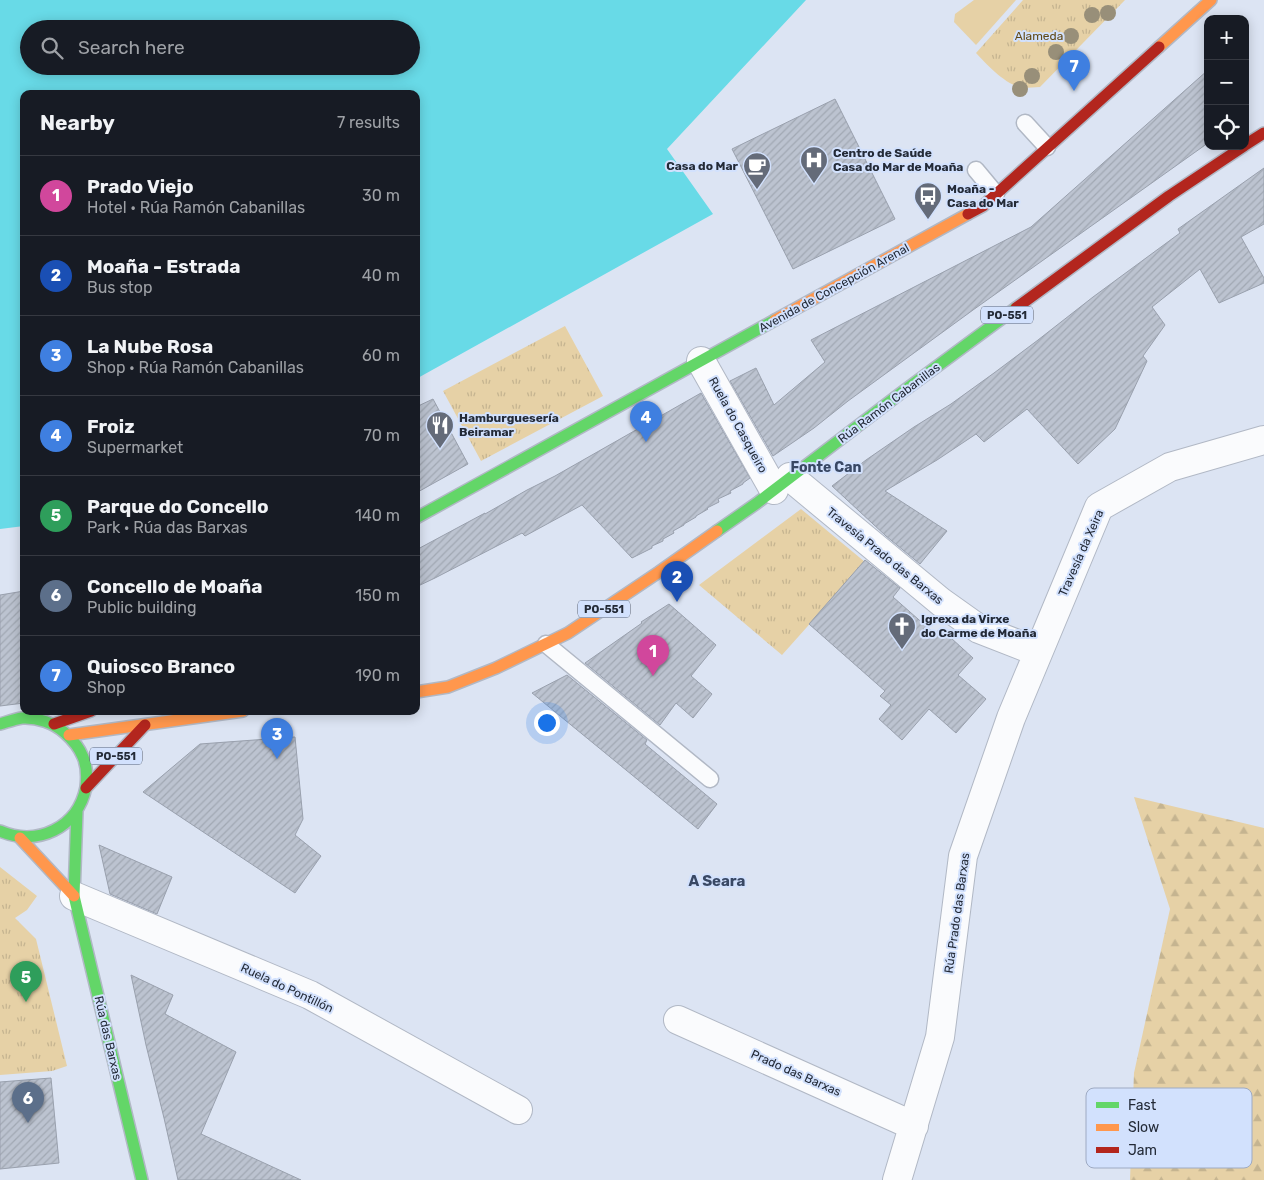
<!DOCTYPE html>
<meta charset="utf-8">
<style>
:root{--surface:#171b24;--page:#20242c;--text:#f1f3f6;--muted:#9ea1a6;--line:#363941;--accent:#646b79}
body{margin:0;font-family:Rubik,sans-serif;background:var(--page);color:var(--text)}
.controls{position:absolute;right:15px;top:15px;display:grid;overflow:hidden;border-radius:10px;box-shadow:0 2px 12px #0003}
.controls button{width:45px;height:45px;display:grid;place-items:center;padding:0;border:0;border-bottom:1px solid var(--line);background:var(--surface);color:var(--text);font:25px sans-serif}
.you{position:absolute;left:546px;top:722px;width:18px;height:18px;margin:-12px;border:4px solid #fff;border-radius:50%;background:#1a73e8;box-shadow:0 0 0 8px #1a73e833}
.badge{display:grid;place-items:center;width:32px;height:32px;border-radius:50%;background:var(--accent);color:#fff;font-size:16px;font-weight:700}
.pin{position:absolute;translate:-50% -41px;filter:drop-shadow(0 1px 2px #0008)}
.pin::after{content:'';position:absolute;top:26px;width:18px;height:15px;background:inherit;clip-path:polygon(0 0,100% 0,50% 100%)}
.list{margin:0;padding:0;list-style:none}
h2{display:flex;justify-content:space-between;align-items:center;height:65px;margin:0;padding:0 20px;font-size:21px}
h2 small{font-size:16px;font-weight:400;color:var(--muted)}
.list li{display:grid;grid-template-columns:32px 1fr auto;gap:15px;align-items:center;box-sizing:border-box;height:80px;padding:0 20px;border-top:1px solid var(--line)}
.list b{display:block;font-size:19px;white-space:nowrap}
.list p{margin:0;font-size:16px;white-space:nowrap;color:var(--muted)}
.list em{font-size:16px;font-style:normal;color:var(--muted)}
.icon{flex:none;width:28px;height:28px;fill:none;stroke:currentColor;stroke-width:2;stroke-linecap:round;stroke-linejoin:round}
.map{position:relative;flex:none;width:1264px;height:1180px;overflow:hidden}
.search{position:absolute;background:var(--surface);box-shadow:0 2px 12px #0003;left:20px;top:20px;width:400px;height:55px;display:flex;align-items:center;gap:12px;box-sizing:border-box;padding:0 18px;border-radius:28px;color:var(--muted);font-size:19px}
.panel{position:absolute;background:var(--surface);box-shadow:0 2px 12px #0003;left:20px;top:90px;width:400px;height:625px;border-radius:10px}
.map>svg:first-child{display:block}
</style>
<div class="map">
<svg width="1264" height="1180" viewBox="0 0 1264 1180">
<defs>
<pattern id="grass-tufts" width="24" height="20" patternUnits="userSpaceOnUse" patternTransform="scale(1.25)"><rect width="24" height="20" fill="#e6d1a6"/><path d="M3 7l-1-3M5 7V3M7 7l1-3M15 17l-1-3M17 17v-4M19 17l1-3" fill="none" stroke="#c5b490"/></pattern>
<pattern id="forest-firs" width="22" height="20" patternUnits="userSpaceOnUse" patternTransform="scale(1.25)"><rect width="22" height="20" fill="#e6d1a6"/><path d="M5 1l3.5 6h-7zM16 11l3.5 6h-7z" fill="#c5b490"/></pattern>
<pattern id="building-hatch" width="6" height="6" patternUnits="userSpaceOnUse" patternTransform="scale(1.25)"><rect width="6" height="6" fill="#bcc3d0"/><path d="M-1 1l2-2M0 6l6-6M5 7l2-2" fill="none" stroke="#a1a8b3"/></pattern>
</defs>
<rect width="100%" height="100%" fill="#dce4f3"/>
<path fill="url(#grass-tufts)" d="M1023,0H1125L1040,87C1035,87 1029,88 1024,88C1008,87 987,65 976,53Z
M565,326L603,396L481,461L443,391Z
M801,509L865,562L782,655L699,585Z
M0,867L37,896L27,910L15,918L36,939L67,1066L52,1071L0,1075Z"/>
<path fill="url(#forest-firs)" d="M1134,797L1264,828V1180H1130L1134,1073L1170,909Z"/>
<path fill="#e6d1a6" d="M974,0H1016L976,45L954,22L955,14Z"/>
<path fill="#68dae7" fill-rule="evenodd" d="M0,0H806L667,149L713,214L416,379V94H24V526L0,529ZM29,29H411V66H29Z"/>
<path fill="url(#building-hatch)" stroke="#99a0ad" d="M1208,70V143L973,310L848,401L814,428L773,456L730,381L756,368L774,405L825,362L811,340L1031,227Z
M835,99L895,219L793,269L732,149Z
M1264,168V224L1241,237L1264,278V283L1219,303L1200,269L1152,307L1165,325L1143,356L1147,361L1115,429L1078,464L1027,409L984,442L976,434L937,460L885,491L947,531L920,564L886,536L832,486L866,460L914,427L951,404L994,373L1038,340L1093,297L1180,233L1178,229Z
M701,393L750,478L743,483V484L730,491L731,493L718,499L719,502L707,508L708,509L696,516V517L684,524V525L673,531L674,533L663,539V541L652,546V548L632,558L582,505L525,536L522,533L435,578L416,587V550L485,513V514L527,490L555,476Z
M433,399L468,464L416,493V407Z
M865,560L900,588L893,597L935,634L940,628L973,658L958,675L986,699L956,733L929,709L902,740L879,719L891,705L880,696L885,691L809,624Z
M24,591V703L0,706V595Z
M669,604L716,645L691,676L712,694L693,718L676,703L660,725L585,663L642,623L641,622Z
M567,675L647,740L645,744L717,804L698,829L532,693Z
M295,737L303,819L295,835L321,856L295,893L143,792L200,744Z
M99,845L172,877L157,914L110,894Z
M131,975L173,995L165,1014L236,1052L201,1134L301,1180H178L164,1118L146,1045Z
M51,1078L59,1163L0,1169V1082Z"/>
<g fill="none" stroke-linecap="round" stroke-linejoin="round">
<g stroke="#b1b8c5" stroke-width="19">
<path id="lane" d="M1025,123L1047,147
M976,170L996,194
M546,644L710,779"/>
</g>
<g stroke="#b1b8c5" stroke-width="30">
<path id="street" d="M701,361L774,490
M790,477L941,602L979,629L1038,652
M74,896L310,995L518,1110
M678,1020L914,1126
M897,1180L940,1037L963,856L1011,718L1099,507L1170,467L1264,440"/>
</g>
<g stroke="#b1b8c5" stroke-width="14">
<path id="fast" d="M416,518L775,320
M717,531L757,503L901,393L1016,308
M0,724C7,722 15,719 22,718C37,717 54,723 65,733C73,740 79,747 83,757C87,766 87,778 86,787C78,828 37,847 0,831
M77,811L74,896L142,1180"/>
</g>
<g stroke="#b1b8c5" stroke-width="14">
<path id="slow" d="M1159,47L1211,0
M775,320L968,214
M416,692L448,687L496,668L568,633L659,572L717,531
M69,735L243,711
M20,838L74,896"/>
</g>
<g stroke="#b1b8c5" stroke-width="14">
<path id="jam" d="M1245,145L1264,133
M968,214L983,206L1159,47
M1016,308L1169,196L1244,146
M54,724L91,711
M86,788L145,725"/>
</g>
<use href="#lane" stroke="#fafbfd" stroke-width="16"/>
<use href="#street" stroke="#fafbfd" stroke-width="28"/>
<use href="#fast" stroke="#63d668" stroke-width="11"/>
<use href="#slow" stroke="#ff974d" stroke-width="11"/>
<use href="#jam" stroke="#b3261e" stroke-width="11"/>
</g>
<g fill="#988f79">
<circle cx="1108" cy="13" r="8"/>
<circle cx="1092" cy="15" r="8"/>
<circle cx="1071" cy="36" r="8"/>
<circle cx="1056" cy="52" r="8"/>
<circle cx="1032" cy="76" r="8"/>
<circle cx="1020" cy="89" r="8"/>
</g>
<defs>
<g id="hospital-pin" transform="scale(1.4375)"><path d="M0 17L-7.5 6A9.5 9.5 0 1 1 7.5 6Z" fill="#646b79" stroke="#d2e1fd"/><path d="M-5-5h3v3.5h4V-5h3V5h-3V1.5h-4V5h-3Z" fill="#fff"/></g>
<g id="cafe-pin" transform="scale(1.4375)"><path d="M0 17L-7.5 6A9.5 9.5 0 1 1 7.5 6Z" fill="#646b79" stroke="#d2e1fd"/><path d="M-5.5-4.5H6V0H3Q3 3.5 0 3.5H-2.5Q-5.5 3.5-5.5 0ZM3-3.2v2h1.7v-2ZM-6 4.5H4V6H-6Z" fill="#fff"/></g>
<g id="bus-pin" transform="scale(1.4375)"><path d="M0 17L-7.5 6A9.5 9.5 0 1 1 7.5 6Z" fill="#646b79" stroke="#d2e1fd"/><path d="M-5-6H5V4H4V6H2V4H-2V6H-4V4H-5ZM-3.5-4V0h7V-4ZM-3.5 1.2v1.5H-2V1.2ZM2 1.2v1.5H3.5V1.2Z" fill="#fff"/></g>
<g id="restaurant-pin" transform="scale(1.4375)"><path d="M0 17L-7.5 6A9.5 9.5 0 1 1 7.5 6Z" fill="#646b79" stroke="#d2e1fd"/><path d="M-5-6h1v4h1v-4h1v4h1v-4h1v5L-1.5 .5V6h-2V.5L-5-1ZM5-6V6H3V1.5H1.5Q1.5-4 5-6Z" fill="#fff"/></g>
<g id="church-pin" transform="scale(1.4375)"><path d="M0 17L-7.5 6A9.5 9.5 0 1 1 7.5 6Z" fill="#646b79" stroke="#d2e1fd"/><path d="M-1.2-6h2.4v3.5h3.3v2.4h-3.3V6h-2.4V-.1h-3.3v-2.4h3.3Z" fill="#fff"/></g>
</defs>
<g fill-rule="evenodd">
<use href="#hospital-pin" x="814" y="160"/>
<use href="#cafe-pin" x="757" y="166"/>
<use href="#bus-pin" x="928" y="196"/>
<use href="#restaurant-pin" x="440" y="425"/>
<use href="#church-pin" x="902" y="626"/>
</g>
<g text-anchor="middle" stroke-width="4" stroke-linejoin="round" paint-order="stroke">
<g fill="#d2e1fd" stroke="#586172" stroke-width="1">
<rect x="981" y="306.5" width="52" height="17" rx="4"/>
<rect x="578" y="600.5" width="52" height="17" rx="4"/>
<rect x="90" y="747.5" width="52" height="17" rx="4"/>
</g>
<g font-size="11" font-weight="bold" fill="#232a37">
<text x="1007" y="319">PO-551</text>
<text x="604" y="613">PO-551</text>
<text x="116" y="760">PO-551</text>
</g>
<g font-size="12" fill="#614915" stroke="#d2e1fd">
<text x="1039" y="40">Alameda</text>
</g>
<g font-size="12" font-weight="bold" fill="#232a37" stroke="#d2e1fd" text-anchor="start">
<text x="833" y="157">Centro de Saúde<tspan x="833" dy="14">Casa do Mar de Moaña</tspan></text>
<text x="738" y="170" text-anchor="end">Casa do Mar</text>
<text x="947" y="193">Moaña -<tspan x="947" dy="14">Casa do Mar</tspan></text>
<text x="459" y="422">Hamburguesería<tspan x="459" dy="14">Beiramar</tspan></text>
<text x="921" y="623">Igrexa da Virxe<tspan x="921" dy="14">do Carme de Moaña</tspan></text>
</g>
<g font-size="12" fill="#232a37" stroke="#d2e1fd">
<text transform="translate(834 288) rotate(-29)" y="4">Avenida de Concepción Arenal</text>
<text transform="translate(889 403) rotate(-37)" y="4">Rúa Ramón Cabanillas</text>
<text transform="translate(738 425) rotate(61)" y="4">Ruela do Casqueiro</text>
<text transform="translate(1081 553) rotate(-66)" y="4">Travesía da Xeira</text>
<text transform="translate(885 556) rotate(39)" y="4">Travesía Prado das Barxas</text>
<text transform="translate(957 913) rotate(-82)" y="4">Rúa Prado das Barxas</text>
<text transform="translate(287 988) rotate(25)" y="4">Ruela do Pontillón</text>
<text transform="translate(108 1038) rotate(77)" y="4">Rúa das Barxas</text>
<text transform="translate(796 1073) rotate(24)" y="4">Prado das Barxas</text>
</g>
<g font-size="14" font-weight="bold" fill="#394864" stroke="#d2e1fd">
<text x="826" y="472">Fonte Can</text>
</g>
<g font-size="15" font-weight="bold" fill="#394864" stroke="#d2e1fd">
<text x="717" y="886">A Seara</text>
</g>
</g>
<rect x="1086" y="1088" width="166" height="80" rx="8" fill="#d2e1fd" stroke="#9eaac2" stroke-width="1"/>
<rect x="1096" y="1102" width="23" height="6" fill="#63d668"/>
<rect x="1096" y="1124" width="23" height="7" fill="#ff974d"/>
<rect x="1096" y="1147" width="23" height="6" fill="#b3261e"/>
<g font-size="14" fill="#232a37">
<text x="1128" y="1110">Fast</text>
<text x="1128" y="1132">Slow</text>
<text x="1128" y="1155">Jam</text>
</g>
</svg>
<div class="controls">
<button>+</button>
<button>−</button>
<button><svg class="icon" aria-label="locate" viewBox="0 0 24 24"><circle cx="12" cy="12" r="6"/><path d="M12 2v4M12 18v4M2 12h4M18 12h4"/></svg></button>
</div>
<div class="you"></div>
<div class="pin badge" style="left:653px;top:676px;background:#d1479c">1</div>
<div class="pin badge" style="left:677px;top:602px;background:#1a4fb4">2</div>
<div class="pin badge" style="left:277px;top:759px;background:#3f7fe0">3</div>
<div class="pin badge" style="left:646px;top:442px;background:#3f7fe0">4</div>
<div class="pin badge" style="left:26px;top:1002px;background:#2e9e5b">5</div>
<div class="pin badge" style="left:28px;top:1123px;background:#5c6f8a">6</div>
<div class="pin badge" style="left:1074px;top:91px;background:#3f7fe0">7</div>
<div class="search"><svg class="icon" aria-label="search" viewBox="0 0 24 24"><circle cx="10" cy="10" r="6"/><path d="M15 15l6 6"/></svg>Search here</div>
<section class="panel">
<h2>Nearby<small>7 results</small></h2>
<ul class="list">
<li><span class="badge" style="background:#d1479c">1</span><div><b>Prado Viejo</b><p>Hotel · Rúa Ramón Cabanillas</p></div><em>30 m</em></li>
<li><span class="badge" style="background:#1a4fb4">2</span><div><b>Moaña - Estrada</b><p>Bus stop</p></div><em>40 m</em></li>
<li><span class="badge" style="background:#3f7fe0">3</span><div><b>La Nube Rosa</b><p>Shop · Rúa Ramón Cabanillas</p></div><em>60 m</em></li>
<li><span class="badge" style="background:#3f7fe0">4</span><div><b>Froiz</b><p>Supermarket</p></div><em>70 m</em></li>
<li><span class="badge" style="background:#2e9e5b">5</span><div><b>Parque do Concello</b><p>Park · Rúa das Barxas</p></div><em>140 m</em></li>
<li><span class="badge" style="background:#5c6f8a">6</span><div><b>Concello de Moaña</b><p>Public building</p></div><em>150 m</em></li>
<li><span class="badge" style="background:#3f7fe0">7</span><div><b>Quiosco Branco</b><p>Shop</p></div><em>190 m</em></li>
</ul>
</section>
</div>
